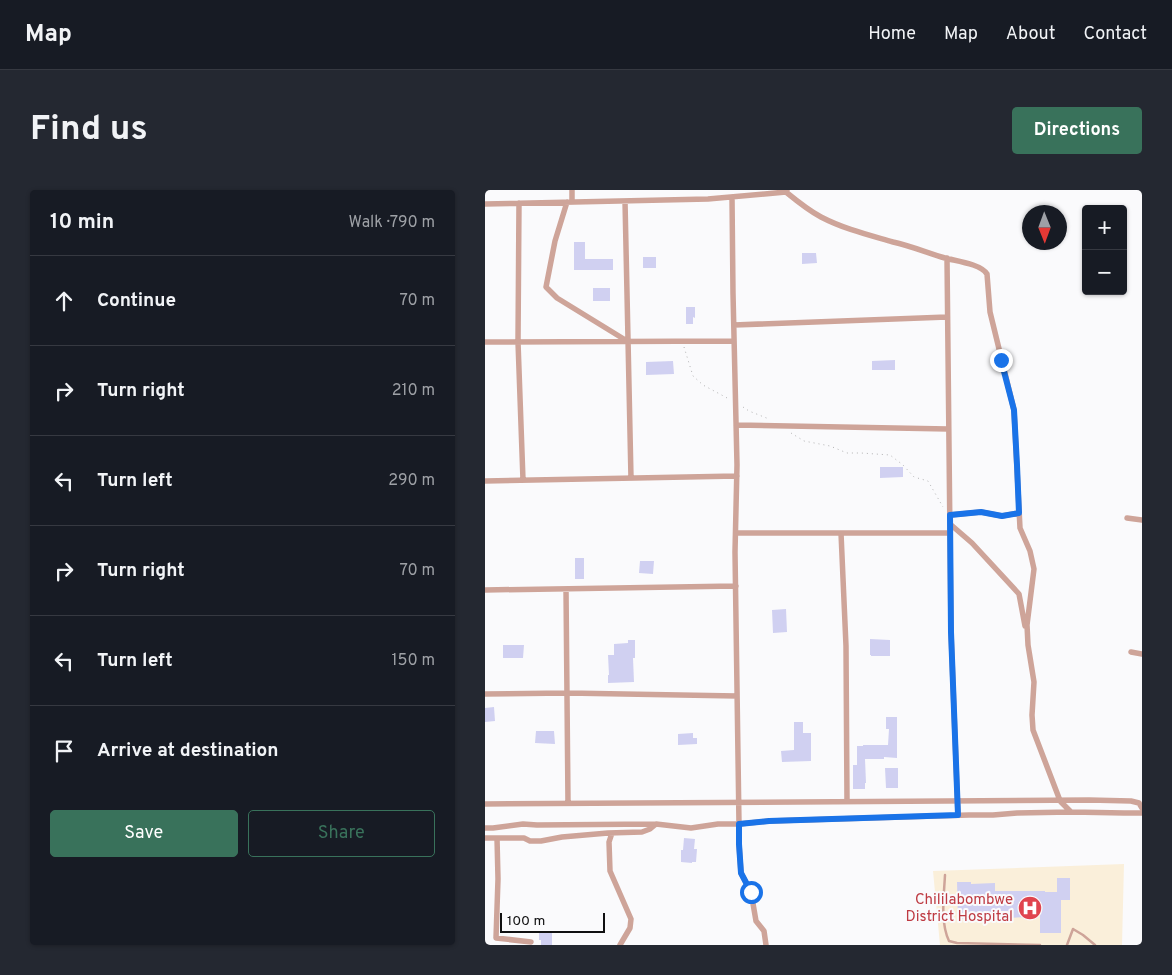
<!DOCTYPE html>
<meta charset="utf-8">
<style>
:root{--surface:#171b24;--page:#242831;--text:#f1f3f6;--muted:#9ea1a6;--line:#363941;--accent:#39725b}
body{margin:0;font-family:Overpass,sans-serif;background:var(--page);color:var(--text)}
.controls{position:absolute;right:15px;top:15px;display:grid;overflow:hidden;border-radius:5px;box-shadow:0 1px 4px #0004}
.controls button{width:45px;height:45px;display:grid;place-items:center;padding:0;border:0;border-bottom:1px solid var(--line);background:var(--surface);color:var(--text);font:25px sans-serif}
.compass{position:absolute;left:537px;top:15px;width:45px;height:45px;border-radius:50%;background:var(--surface);box-shadow:0 1px 4px #0004;rotate:179deg}
.scale{position:absolute;left:15px;bottom:12px;width:105px;box-sizing:border-box;padding-left:5px;border:2px solid #101011;border-top:0;font-size:14px;line-height:18px;white-space:nowrap;color:#101011;-webkit-text-stroke:4px #fafafc;paint-order:stroke}
.stop{position:absolute;width:15px;height:15px;margin:-11px;border:4px solid #1a73e8;border-radius:50%;background:#fff}
.stop.end{background:#1a73e8;border-color:#fff;box-shadow:0 1px 5px #0008}
.list{margin:0;padding:0;list-style:none}
h2{display:flex;justify-content:space-between;align-items:center;height:65px;margin:0;padding:0 20px;font-size:21px}
h2 small{font-size:16px;font-weight:400;color:var(--muted)}
.list li{display:grid;grid-template-columns:32px 1fr auto;gap:15px;align-items:center;box-sizing:border-box;height:90px;padding:0 20px;border-top:1px solid var(--line)}
.list b{display:block;font-size:19px;white-space:nowrap}
.list em{font-size:16px;font-style:normal;color:var(--muted)}
.actions{display:flex;gap:10px;padding:15px 20px}
.actions a{flex:1;padding:11px 0;border:1px solid var(--accent);border-radius:5px;text-align:center;font-size:18px;color:var(--accent)}
.actions .main{background:var(--accent);color:#fff}
.icon{flex:none;width:28px;height:28px;fill:none;stroke:currentColor;stroke-width:2;stroke-linecap:round;stroke-linejoin:round}
.map{position:relative;flex:none;width:657px;height:755px;overflow:hidden;border-radius:5px}
header{display:flex;align-items:center;gap:30px;box-sizing:border-box;height:70px;padding:0 25px;background:var(--surface);border-bottom:1px solid var(--line)}
header strong{font-size:24px}
nav{display:flex;gap:28px;margin-inline-start:auto;font-size:18px}
.intro{display:flex;align-items:center;justify-content:space-between;box-sizing:border-box;height:120px;padding:0 30px}
h1{margin:0;font-size:35px}
.button{padding:12px 22px;border-radius:5px;background:var(--accent);color:#fff;font-size:18px;font-weight:700}
main{display:flex;gap:30px;padding:0 30px}
aside{flex:1;background:var(--surface);border-radius:5px;box-shadow:0 1px 4px #0004}
.map>svg:first-child{display:block}
</style>
<header>
<strong>Map</strong>
<nav><a>Home</a><a>Map</a><a>About</a><a>Contact</a></nav>
</header>
<div class="intro"><h1>Find us</h1><a class="button">Directions</a></div>
<main>
<aside>
<h2>10 min<small>Walk · 790 m</small></h2>
<ul class="list">
<li><svg class="icon" aria-label="ahead" viewBox="0 0 24 24"><path d="M12 20V5M6 11l6-6 6 6"/></svg><div><b>Continue</b></div><em>70 m</em></li>
<li><svg class="icon" aria-label="right" viewBox="0 0 24 24"><path d="M7 20v-9h11M14 6l5 5-5 5"/></svg><div><b>Turn right</b></div><em>210 m</em></li>
<li><svg class="icon" aria-label="left" viewBox="0 0 24 24"><path d="M17 20v-9H6M10 6l-5 5 5 5"/></svg><div><b>Turn left</b></div><em>290 m</em></li>
<li><svg class="icon" aria-label="right" viewBox="0 0 24 24"><path d="M7 20v-9h11M14 6l5 5-5 5"/></svg><div><b>Turn right</b></div><em>70 m</em></li>
<li><svg class="icon" aria-label="left" viewBox="0 0 24 24"><path d="M17 20v-9H6M10 6l-5 5 5 5"/></svg><div><b>Turn left</b></div><em>150 m</em></li>
<li><svg class="icon" aria-label="arrive" viewBox="0 0 24 24"><path d="M6 21V4h12l-3 4 3 4H6"/></svg><div><b>Arrive at destination</b></div></li>
</ul>
<div class="actions"><a class="main">Save</a><a>Share</a></div>
</aside>
<div class="map">
<svg width="657" height="755" viewBox="0 0 657 755">
<rect width="100%" height="100%" fill="#fafafc"/>
<path fill="#faefda" d="M639,674L637,755H455L448,681Z"/>
<path fill="#d0d0f1" d="M89,52H100V69H128V80H89Z
M317,63H331L332,73L317,74Z
M158,67H171V78H158Z
M108,98H125V111H108Z
M201,117H210V128L208,127V134H201Z
M410,170V180H387V171Z
M188,171L189,184L161,185V172Z
M395,277H418V287L395,288Z
M90,368H99V389H90Z
M155,371H169L168,384L154,383Z
M301,419L302,442L288,443L287,420Z
M385,449L405,450V466H386V465H385Z
M143,450H150V468H148L149,492L123,493V485H124L123,465H129V454L143,453Z
M18,455H39L38,468H18Z
M9,517L10,531L0,532V518Z
M401,527H412V568L399,567V569H380L381,593H380V599H368V575H372V556H378V555H403L404,539H401Z
M309,532H318V543H326V571L297,572L296,561L309,560Z
M51,541H69L70,554L50,553Z
M208,543V548H212V554L193,555V544Z
M400,578H413V598H401Z
M199,648L210,649L209,659H212L211,672H207V673L196,672V660H198Z
M572,688H585V710H576V743H555V721H544V727L523,728V721H511V731L494,732V729H473L472,692H486V694L510,693V701H560V702H572Z
M54,742H67V755H56V750H54Z"/>
<g fill="none" stroke-linecap="round" stroke-linejoin="round">
<path stroke="#b2b2b3" stroke-width="1" stroke-dasharray="1 4" stroke-linecap="butt" d="M199,157L208,186L218,195L244,209
M258,217L264,221L284,229
M306,243L319,251L345,256L362,263H376L405,265L418,275L429,287L443,291L458,317"/>
<path stroke="#cea499" stroke-width="2.5" d="M460,685C459,706 455,732 464,751L472,753L555,755
M582,755L588,739L598,745L610,755"/>
<path stroke="#cea499" stroke-width="5.5" d="M87,0V12
M302,0L301,2C312,11 323,20 336,27C359,39 384,45 408,52C426,56 443,63 460,68C471,71 496,74 502,84L505,122L529,220L535,338L545,361L549,379L542,435L543,455L549,492L547,525L548,540L574,608L576,612L586,622
M247,7L248,103L252,275L250,362L254,634L284,631L484,625H508L532,623L586,622L639,623H657
M140,11L146,288
M82,12L70,51L61,97L72,108L142,151
M34,13L33,152L38,290
M0,14L223,9L301,2
M462,68L466,442L473,625
M249,135L462,127
M0,152L249,151
M251,235L463,239
M0,291L252,286
M465,325L496,322L517,326L533,323
M642,328L657,330
M465,334L487,353L534,404L540,436
M251,343H465
M356,343L361,456L362,611
M81,399L83,613
M0,400L251,396
M646,462L657,464
M0,504L82,503L252,506
M0,614L604,610L646,611L654,613L657,618
M0,638H8L38,634L52,635L171,634
M127,643L124,652L125,681L146,729L145,738L135,755
M0,648H39L45,651H56L77,647L123,643L157,642L165,639L171,634L206,638L233,634H254V654L256,683L266,702L271,731L279,741L281,755
M12,648L13,689L11,748L46,752"/>
</g>
<g fill="none" stroke-linecap="round" stroke-linejoin="round">
<path stroke="#1a73e8" stroke-width="6" d="M266,702L256,683L254,654V634L284,631L473,625L466,442L465,325L496,322L517,326L534,323L532,275L529,220L516,170"/>
</g>
<defs>
<g id="hospital-disc" transform="scale(1.25)"><circle r="9.5" fill="#e0444e" stroke="#fafafc"/><path d="M-5-5h3v3.5h4V-5h3V5h-3V1.5h-4V5h-3Z" fill="#fff"/></g>
</defs>
<g fill-rule="evenodd">
<use href="#hospital-disc" x="545" y="718"/>
</g>
<g text-anchor="middle" stroke-width="4" stroke-linejoin="round" paint-order="stroke">
<g font-size="15" fill="#be3a42" stroke="#fafafc" text-anchor="end">
<text x="528" y="714">Chililabombwe<tspan x="528" dy="17">District Hospital</tspan></text>
</g>
</g>
</svg>
<div class="controls">
<button>+</button>
<button>−</button>
</div>
<svg class="compass" viewBox="-18 -18 36 36"><path d="M0-13l5 13h-10z" fill="#e53935"/><path d="M0 13l5-13h-10z" fill="#9ea1a6"/></svg>
<div class="scale">100 m</div>
<div class="stop" style="left:266px;top:702px"></div>
<div class="stop end" style="left:516px;top:170px"></div>
</div>
</main>
